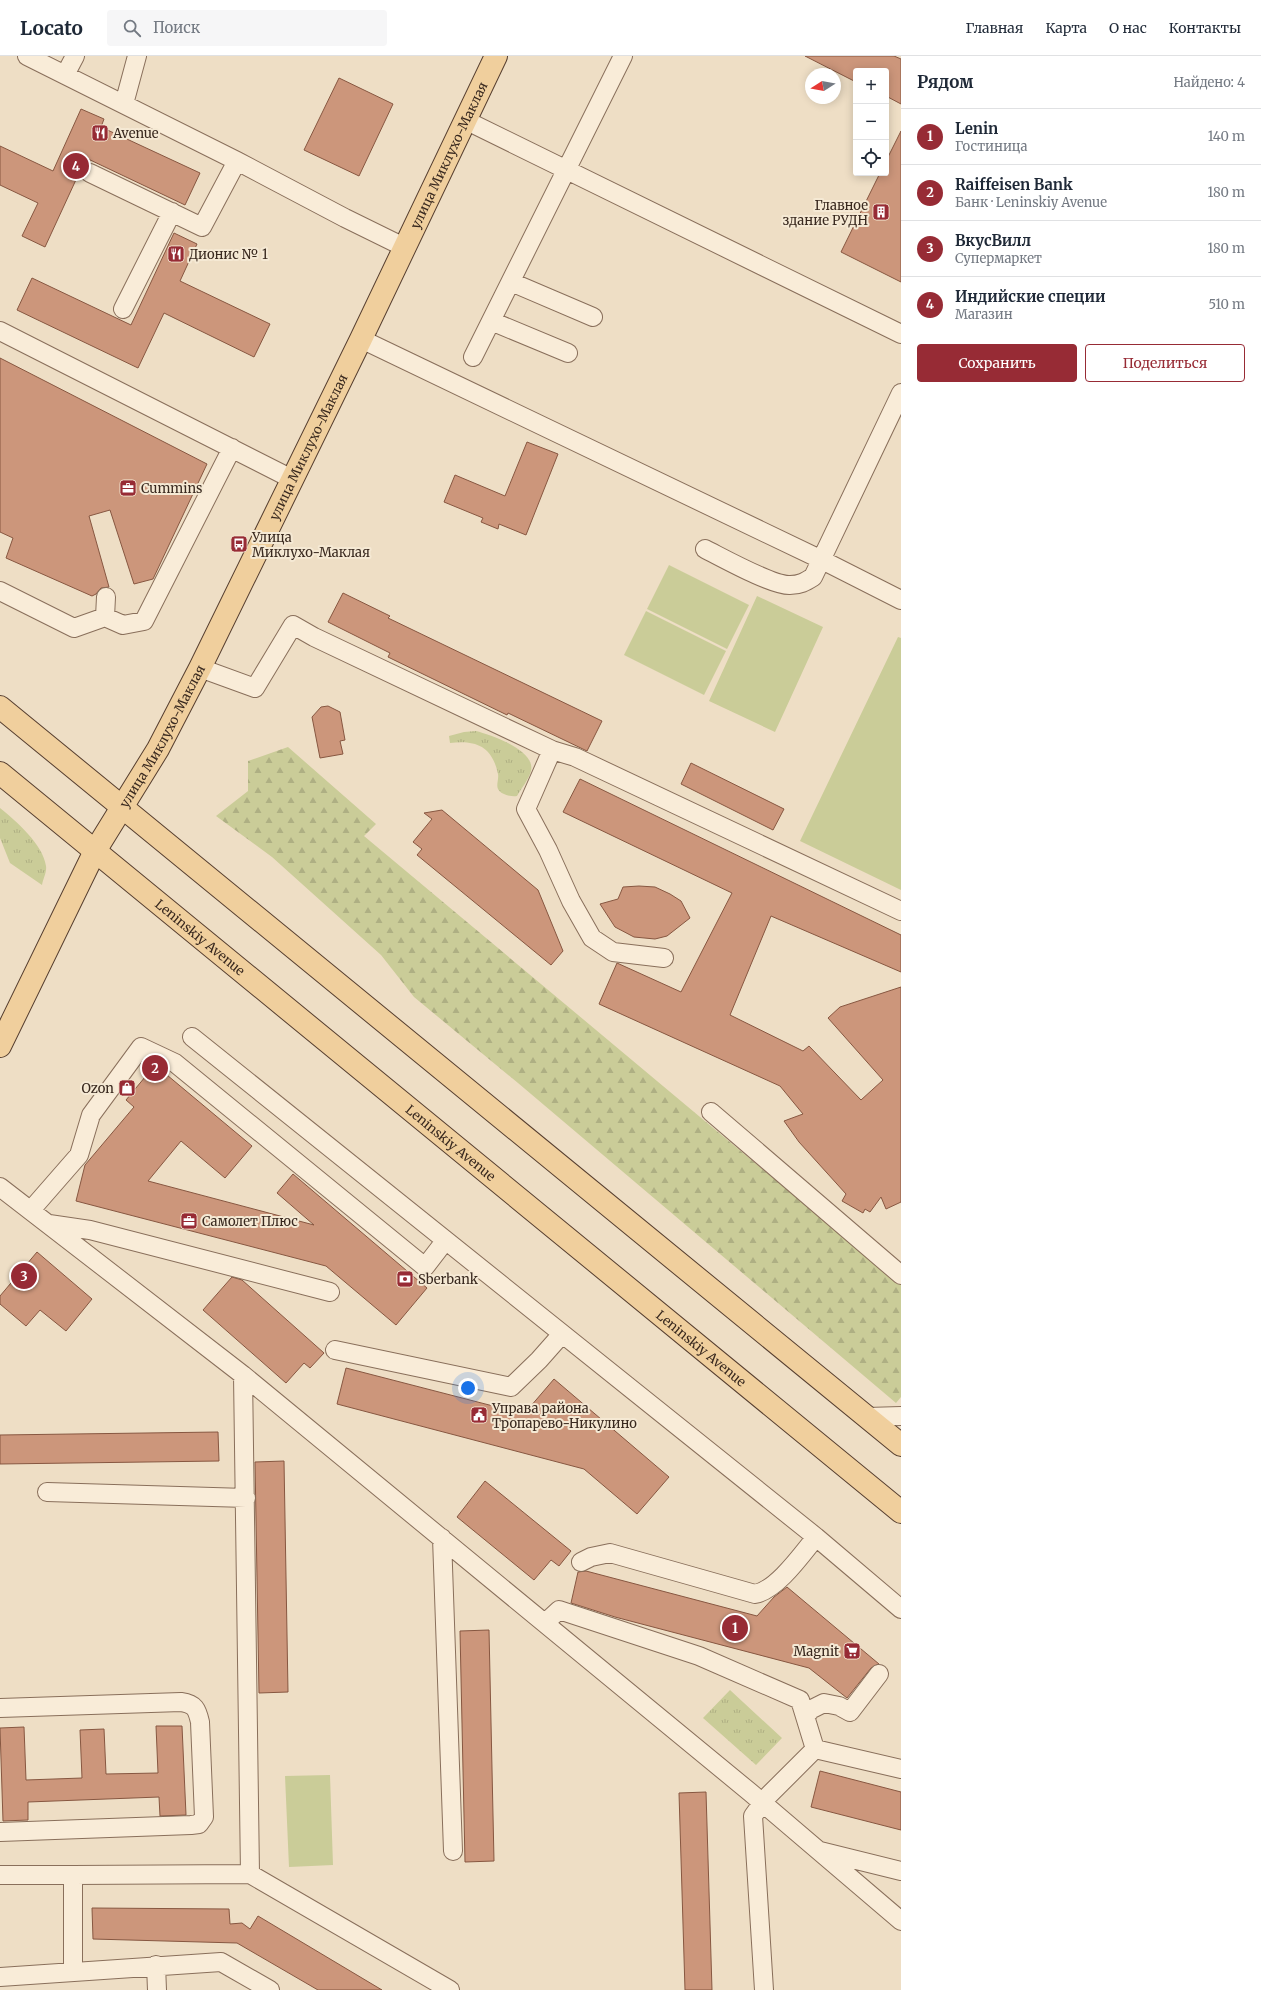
<!DOCTYPE html>
<html lang="ru">
<meta charset="utf-8">
<style>
:root{--surface:#fff;--page:#f6f6f7;--text:#1f2937;--muted:#747a83;--line:#e0e1e3;--accent:#972b35}
body{margin:0;font-family:Merriweather,serif;background:var(--page);color:var(--text)}
.controls{position:absolute;right:12px;top:12px;display:grid;overflow:hidden;border-radius:4px;box-shadow:0 2px 10px #0003}
.controls button{width:36px;height:36px;display:grid;place-items:center;padding:0;border:0;border-bottom:1px solid var(--line);background:var(--surface);color:var(--text);font:20px sans-serif}
.compass{position:absolute;left:805px;top:12px;width:36px;height:36px;border-radius:50%;background:var(--surface);box-shadow:0 2px 10px #0003;rotate:259deg}
.you{position:absolute;left:468px;top:1332px;width:14px;height:14px;margin:-10px;border:3px solid #fff;border-radius:50%;background:#1a73e8;box-shadow:0 0 0 6px #1a73e833}
.badge{display:grid;place-items:center;width:26px;height:26px;border-radius:50%;background:var(--accent);color:#fff;font-size:13px;font-weight:700}
.pin{position:absolute;translate:-50% -50%;border:2px solid #fff;box-shadow:0 1px 4px #0006}
.list{margin:0;padding:0;list-style:none}
h2{display:flex;justify-content:space-between;align-items:center;height:52px;margin:0;padding:0 16px;font-size:17px}
h2 small{font-size:13px;font-weight:400;color:var(--muted)}
.list li{display:grid;grid-template-columns:26px 1fr auto;gap:12px;align-items:center;box-sizing:border-box;height:56px;padding:0 16px;border-top:1px solid var(--line)}
.list b{display:block;font-size:15px;white-space:nowrap}
.list p{margin:0;font-size:13px;white-space:nowrap;color:var(--muted)}
.list em{font-size:13px;font-style:normal;color:var(--muted)}
.actions{display:flex;gap:8px;padding:12px 16px}
.actions a{flex:1;padding:9px 0;border:1px solid var(--accent);border-radius:4px;text-align:center;font-size:14px;color:var(--accent)}
.actions .main{background:var(--accent);color:#fff}
.icon{flex:none;width:22px;height:22px;fill:none;stroke:currentColor;stroke-width:2;stroke-linecap:round;stroke-linejoin:round}
.map{position:relative;flex:none;width:901px;height:1934px;overflow:hidden}
header{display:flex;align-items:center;gap:24px;box-sizing:border-box;height:56px;padding:0 20px;background:var(--surface);border-bottom:1px solid var(--line)}
header strong{font-size:19px}
nav{display:flex;gap:22px;margin-inline-start:auto;font-size:14px}
.search{width:280px;height:36px;background:var(--page);display:flex;align-items:center;gap:10px;box-sizing:border-box;padding:0 14px;border-radius:4px;color:var(--muted);font-size:15px}
main{display:flex}
aside{flex:1;background:var(--surface)}
.map>svg:first-child{display:block}
</style>
<header>
<strong>Locato</strong>
<div class="search"><svg class="icon" aria-label="search" viewBox="0 0 24 24"><circle cx="10" cy="10" r="6"/><path d="M15 15l6 6"/></svg>Поиск</div>
<nav><a>Главная</a><a>Карта</a><a>О нас</a><a>Контакты</a></nav>
</header>
<main>
<div class="map">
<svg width="901" height="1934" viewBox="0 0 901 1934">
<defs>
<pattern id="grass-tufts" width="24" height="20" patternUnits="userSpaceOnUse"><rect width="24" height="20" fill="#cacc98"/><path d="M3 7l-1-3M5 7V3M7 7l1-3M15 17l-1-3M17 17v-4M19 17l1-3" fill="none" stroke="#aeaf83"/></pattern>
<pattern id="forest-firs" width="22" height="20" patternUnits="userSpaceOnUse"><rect width="22" height="20" fill="#cacc98"/><path d="M5 1l3.5 6h-7zM16 11l3.5 6h-7z" fill="#aeaf83"/></pattern>
</defs>
<rect width="100%" height="100%" fill="#eedec5"/>
<path fill="url(#grass-tufts)" d="M476,675C491,679 536,694 531,715C529,723 521,733 517,740C512,741 501,739 498,733C496,729 499,723 498,718C492,690 476,684 450,687L449,680L464,676Z
M0,752C16,765 43,788 46,810C47,816 43,823 42,829L10,807L0,782Z
M730,1634L782,1682L756,1709L703,1662Z"/>
<path fill="url(#forest-firs)" d="M288,691L376,768L364,780L901,1229V1341L896,1347L518,1027L414,941L381,899L272,801L216,760L248,735V705Z"/>
<path fill="#cacc98" d="M669,509L749,549L727,593L647,553Z
M757,540L823,571L775,676L709,645Z
M646,555L726,595L704,639L624,599Z
M898,581L901,582V834L800,785Z
M330,1719L333,1809L289,1811L285,1720Z"/>
<path fill="#cc967b" stroke="#875741" d="M805,0H894L901,3V48L886,40V15H856V26Z
M339,22L393,48L359,120L304,94Z
M81,53L104,63L101,71L200,117L185,149L86,102L45,191L22,180L38,147L0,129V90L53,115Z
M901,75V226L841,196L880,117H886V105Z
M174,177L197,188L180,225L270,268L254,301L164,257L138,312L17,254L32,222L131,269Z
M0,302L207,408L153,523L134,528L110,454L89,460L109,531L101,532L96,538L92,540L6,502L13,482L0,476Z
M527,386L558,398L526,479L499,468L498,473L481,466L483,462L444,446L455,419L505,440Z
M343,537L390,560L388,562L602,665L587,695L508,657L507,659L388,601L390,597L328,566Z
M328,650L340,656L345,684L340,685L343,698L320,702L312,661L321,651Z
M691,707L784,753L773,774L681,728Z
M580,723L901,879V916L771,860L730,959L803,995L809,990L861,1044L883,1024L828,962L840,951L901,931V1146L886,1153L881,1141L870,1156L865,1153L863,1157L842,1145L846,1138L799,1086L784,1065L803,1058L780,1030L599,948L617,907L681,936L732,837L563,756Z
M442,754L538,834L563,895L551,909L417,799L422,793L413,786L432,763L424,757Z
M639,830L655,831L670,838L681,845L690,862L667,880L655,883L634,881L615,871L600,848L618,843L623,831Z
M155,1009L252,1090L225,1122L181,1085L148,1125L314,1169L277,1137L293,1118L427,1232L396,1269L326,1210L76,1145L85,1109L134,1051L126,1044Z
M37,1196L92,1243L66,1275L40,1254L26,1270L0,1248V1240Z
M232,1221L242,1224L324,1297L310,1312L304,1307L286,1327L203,1254Z
M346,1312L524,1358L554,1323L669,1421L637,1458L584,1413L337,1348Z
M218,1376L219,1405L0,1408V1379Z
M284,1405L288,1636L259,1637L255,1406Z
M485,1425L571,1495L559,1510L551,1504L534,1524L457,1461Z
M586,1515L757,1560L774,1541L787,1531L879,1608L871,1612L847,1642L809,1612L615,1561L571,1547L578,1516Z
M489,1574L494,1805L465,1806L460,1575Z
M156,1670H182L186,1759L160,1760L159,1741L28,1746V1764L3,1765L0,1672L24,1671L26,1724L82,1722L80,1674L104,1673L106,1718L158,1717Z
M820,1715L901,1736V1774L811,1751Z
M706,1736L712,1934H685L679,1737Z
M92,1852L229,1853L230,1868L242,1867L250,1873L258,1860L382,1934H318L237,1887L93,1883Z"/>
<g fill="none" stroke-linecap="round" stroke-linejoin="round">
<g stroke="#896f5b" stroke-width="20">
<path id="minor" d="M27,0L237,105L345,162L404,191
M65,19L75,0
M124,48L137,0
M465,64L901,278
M90,117L202,171L237,105
M511,226L593,261
M123,253L172,156
M491,265L568,297
M0,275L292,423
M361,283L822,504L901,544
M473,301L623,0
M705,493C723,502 773,530 790,529C800,529 805,526 813,521L901,337
M0,535L74,572L105,561
M106,541L105,561L123,569L144,565L232,392
M200,612L255,632L293,569L314,581L552,694L575,701L901,855
M552,694L526,753L548,794L571,845L592,882L613,896L664,902
M192,981L816,1481L901,1553
M711,1056L901,1219
M0,1131L243,1319L751,1737L901,1865
M31,1154L79,1099L91,1059L141,991L175,1007L425,1211L445,1185
M49,1168L90,1174L330,1236
M335,1294L511,1331L539,1304L562,1278
M243,1319L250,1818
M867,1361L901,1360
M47,1436L246,1442
M442,1482L453,1795
M581,1506L591,1501L610,1497L755,1538C777,1534 802,1498 816,1481
M545,1567L559,1554L699,1600L800,1644L815,1693L762,1746
M0,1652L181,1646C195,1648 197,1653 200,1666L204,1761L199,1768L191,1769L0,1776
M805,1660L812,1653L824,1647L839,1650L850,1656L879,1618
M815,1693L901,1713
M763,1746L753,1760L764,1934
M820,1795L901,1815
M0,1819H73V1915
M73,1819L250,1818L450,1934
M156,1909L157,1934
M0,1921L221,1906L270,1934"/>
</g>
<g stroke="#563e2f" stroke-width="24">
<g id="major">
<path d="M0,651L901,1389"/>
<path id="s1" d="M0,717L901,1456"/>
<path id="s2" d="M0,990L95,795L158,693L200,612L361,283L496,0"/>
</g>
</g>
<use href="#minor" stroke="#f9ecd8" stroke-width="18"/>
<use href="#major" stroke="#f0cf9d" stroke-width="22"/>
</g>
<defs>
<g id="restaurant-square" transform="scale(0.9)"><rect x="-9" y="-9" width="18" height="18" rx="4" fill="#972b35" stroke="#f5e9d4"/><path d="M-5-6h1v4h1v-4h1v4h1v-4h1v5L-1.5 .5V6h-2V.5L-5-1ZM5-6V6H3V1.5H1.5Q1.5-4 5-6Z" fill="#fff"/></g>
<g id="building-square" transform="scale(0.9)"><rect x="-9" y="-9" width="18" height="18" rx="4" fill="#972b35" stroke="#f5e9d4"/><path d="M-4-6H4V6H1V3H-1V6H-4ZM-2.5-4.3h1.7v1.8h-1.7ZM.8-4.3h1.7v1.8H.8ZM-2.5-1h1.7V.8h-1.7ZM.8-1h1.7V.8H.8Z" fill="#fff"/></g>
<g id="office-square" transform="scale(0.9)"><rect x="-9" y="-9" width="18" height="18" rx="4" fill="#972b35" stroke="#f5e9d4"/><path d="M-6-3h4V-5.5h4V-3h4V5H-6ZM-1-4.5V-3h2v-1.5ZM-6 0V1H6V0Z" fill="#fff"/></g>
<g id="bus-square" transform="scale(0.9)"><rect x="-9" y="-9" width="18" height="18" rx="4" fill="#972b35" stroke="#f5e9d4"/><path d="M-5-6H5V4H4V6H2V4H-2V6H-4V4H-5ZM-3.5-4V0h7V-4ZM-3.5 1.2v1.5H-2V1.2ZM2 1.2v1.5H3.5V1.2Z" fill="#fff"/></g>
<g id="shop-square" transform="scale(0.9)"><rect x="-9" y="-9" width="18" height="18" rx="4" fill="#972b35" stroke="#f5e9d4"/><path d="M-5-2.5h2.3a2.7 3.5 0 0 1 5.4 0H5L5.5 6h-11ZM-1.5-2.5h3a1.5 2.3 0 0 0-3 0Z" fill="#fff"/></g>
<g id="bank-square" transform="scale(0.9)"><rect x="-9" y="-9" width="18" height="18" rx="4" fill="#972b35" stroke="#f5e9d4"/><path d="M-6-4H6V4H-6ZM0-2.3a2.3 2.3 0 1 0 0 4.6a2.3 2.3 0 1 0 0-4.6Z" fill="#fff"/></g>
<g id="civic-square" transform="scale(0.9)"><rect x="-9" y="-9" width="18" height="18" rx="4" fill="#972b35" stroke="#f5e9d4"/><path d="M-.6-6.5H3V-4.5H.6V-3L4-1V1h2V6H-6V1h2V-1L-.6-3ZM-1.2 2.5V6h2.4V2.5Z" fill="#fff"/></g>
<g id="supermarket-square" transform="scale(0.9)"><rect x="-9" y="-9" width="18" height="18" rx="4" fill="#972b35" stroke="#f5e9d4"/><path d="M-6-5.5h2.5l.6 2H6L4.5 2H-2.5L-4.4-4H-6ZM-1.5 3.2a1.3 1.3 0 1 0 .1 0ZM3 3.2a1.3 1.3 0 1 0 .1 0Z" fill="#fff"/></g>
</defs>
<g fill-rule="evenodd">
<use href="#restaurant-square" x="100" y="77"/>
<use href="#building-square" x="881" y="156"/>
<use href="#restaurant-square" x="176" y="198"/>
<use href="#office-square" x="128" y="432"/>
<use href="#bus-square" x="239" y="488"/>
<use href="#shop-square" x="127" y="1032"/>
<use href="#office-square" x="189" y="1165"/>
<use href="#bank-square" x="405" y="1223"/>
<use href="#civic-square" x="479" y="1359"/>
<use href="#supermarket-square" x="852" y="1595"/>
</g>
<g text-anchor="middle" stroke-width="4" stroke-linejoin="round" paint-order="stroke">
<g font-size="13" fill="#39291f" stroke="#f5e9d4" text-anchor="start">
<text x="113" y="82">Avenue</text>
<text x="868" y="154" text-anchor="end">Главное<tspan x="868" dy="15">здание РУДН</tspan></text>
<text x="189" y="203">Дионис № 1</text>
<text x="141" y="437">Cummins</text>
<text x="252" y="486">Улица<tspan x="252" dy="15">Миклухо-Маклая</tspan></text>
<text x="114" y="1037" text-anchor="end">Ozon</text>
<text x="202" y="1170">Самолет Плюс</text>
<text x="418" y="1228">Sberbank</text>
<text x="492" y="1357">Управа района<tspan x="492" dy="15">Тропарево-Никулино</tspan></text>
<text x="839" y="1600" text-anchor="end">Magnit</text>
</g>
<g font-size="13" fill="#39291f" stroke="#f5e9d4">
<text dy="5" stroke="none"><textPath href="#s2" startOffset="998">улица Миклухо-Маклая</textPath></text>
<text dy="5" stroke="none"><textPath href="#s2" startOffset="674">улица Миклухо-Маклая</textPath></text>
<text dy="5" stroke="none"><textPath href="#s2" startOffset="350">улица Миклухо-Маклая</textPath></text>
<text dy="5" stroke="none"><textPath href="#s1" startOffset="259">Leninskiy Avenue</textPath></text>
<text dy="5" stroke="none"><textPath href="#s1" startOffset="583">Leninskiy Avenue</textPath></text>
<text dy="5" stroke="none"><textPath href="#s1" startOffset="907">Leninskiy Avenue</textPath></text>
</g>
</g>
</svg>
<div class="controls">
<button>+</button>
<button>−</button>
<button><svg class="icon" aria-label="locate" viewBox="0 0 24 24"><circle cx="12" cy="12" r="6"/><path d="M12 2v4M12 18v4M2 12h4M18 12h4"/></svg></button>
</div>
<svg class="compass" viewBox="-18 -18 36 36"><path d="M0-13l5 13h-10z" fill="#e53935"/><path d="M0 13l5-13h-10z" fill="#747a83"/></svg>
<div class="you"></div>
<div class="pin badge" style="left:735px;top:1572px">1</div>
<div class="pin badge" style="left:155px;top:1012px">2</div>
<div class="pin badge" style="left:24px;top:1220px">3</div>
<div class="pin badge" style="left:76px;top:110px">4</div>
</div>
<aside>
<h2>Рядом<small>Найдено: 4</small></h2>
<ul class="list">
<li><span class="badge">1</span><div><b>Lenin</b><p>Гостиница</p></div><em>140 m</em></li>
<li><span class="badge">2</span><div><b>Raiffeisen Bank</b><p>Банк · Leninskiy Avenue</p></div><em>180 m</em></li>
<li><span class="badge">3</span><div><b>ВкусВилл</b><p>Супермаркет</p></div><em>180 m</em></li>
<li><span class="badge">4</span><div><b>Индийские специи</b><p>Магазин</p></div><em>510 m</em></li>
</ul>
<div class="actions"><a class="main">Сохранить</a><a>Поделиться</a></div>
</aside>
</main>
